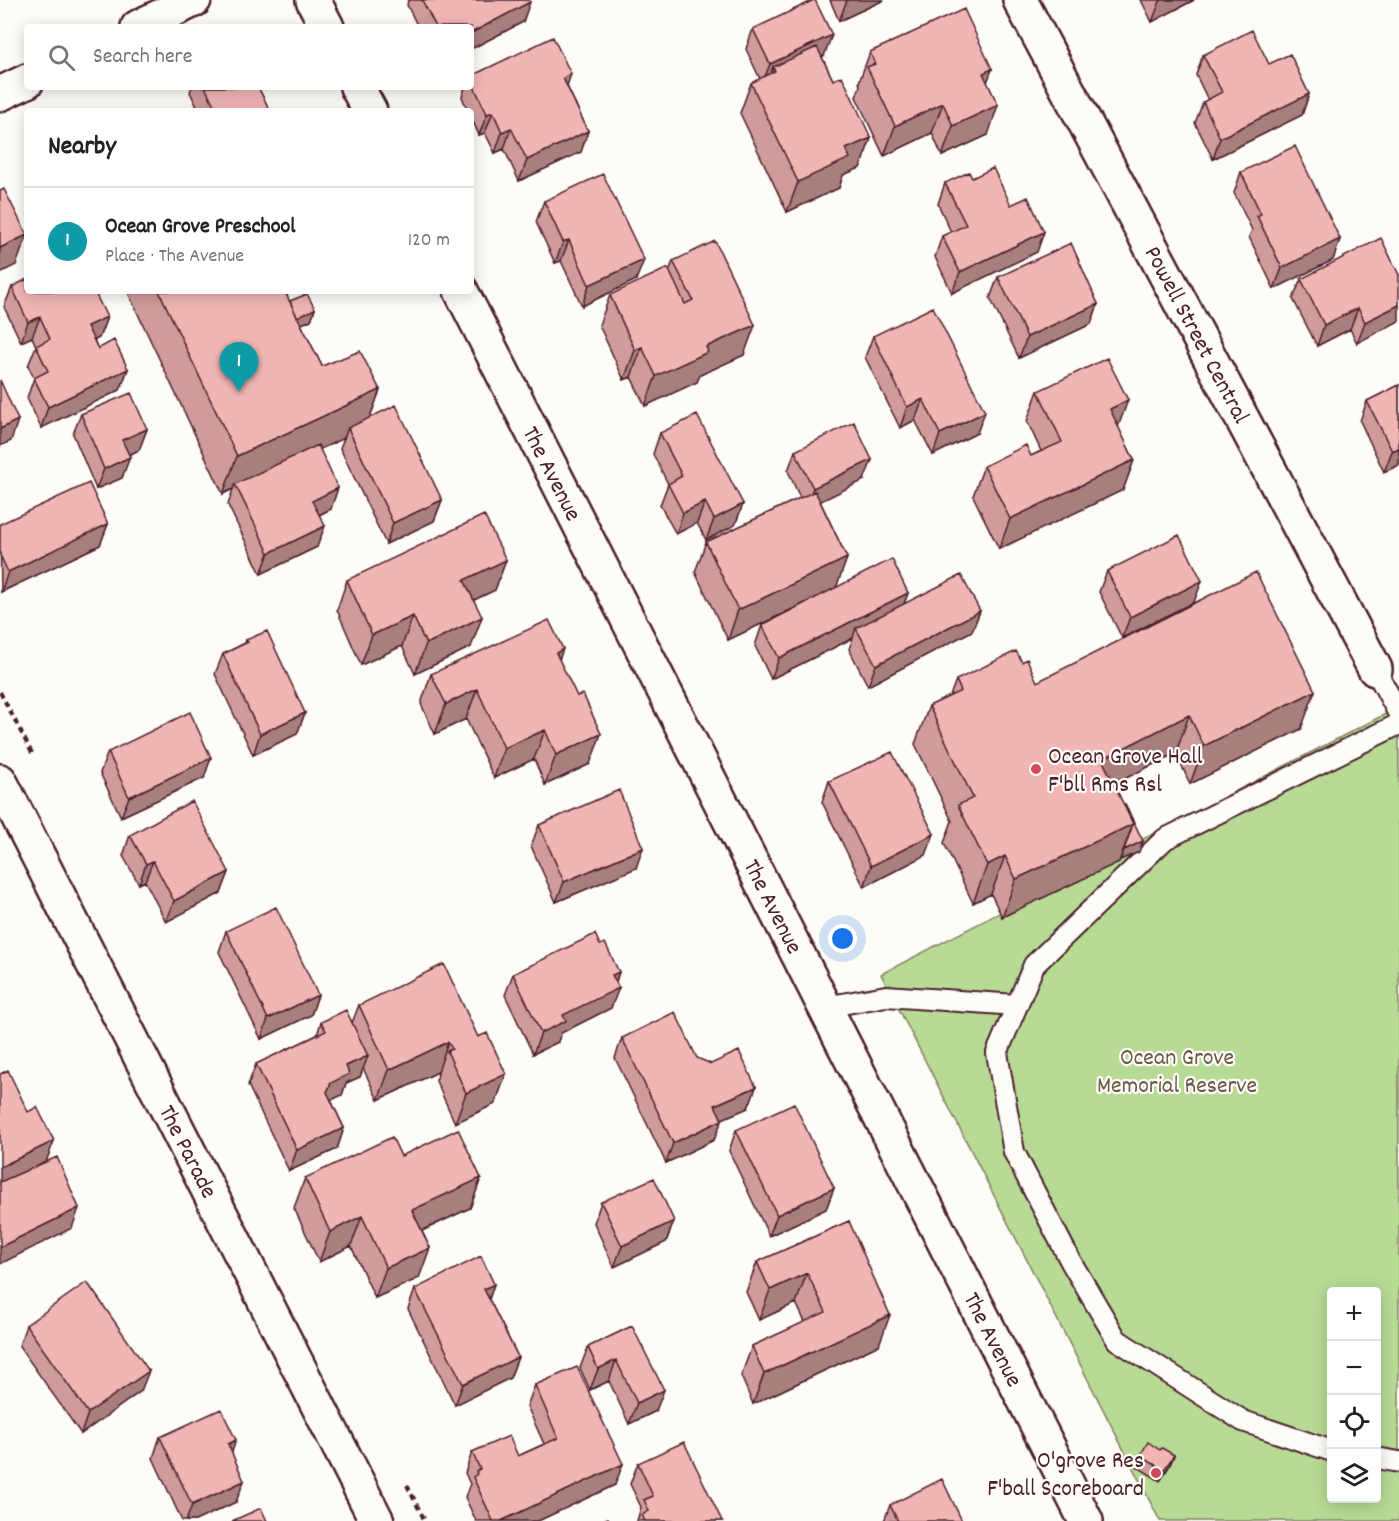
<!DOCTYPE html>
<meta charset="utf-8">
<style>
:root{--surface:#fff;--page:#f6f6f6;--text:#222;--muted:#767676;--line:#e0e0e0;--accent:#b45309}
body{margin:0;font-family:Dekko,sans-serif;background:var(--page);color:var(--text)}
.controls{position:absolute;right:18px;bottom:18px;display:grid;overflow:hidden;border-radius:6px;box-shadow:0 3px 15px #0003}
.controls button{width:54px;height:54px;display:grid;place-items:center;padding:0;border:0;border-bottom:2px solid var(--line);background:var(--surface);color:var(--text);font:30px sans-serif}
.you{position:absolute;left:843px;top:939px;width:21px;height:21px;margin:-15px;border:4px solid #fff;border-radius:50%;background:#1a73e8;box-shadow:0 0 0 9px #1a73e833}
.badge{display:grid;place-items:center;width:39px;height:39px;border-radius:50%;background:var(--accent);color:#fff;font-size:20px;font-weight:700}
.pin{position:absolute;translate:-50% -50px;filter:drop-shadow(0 2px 3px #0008)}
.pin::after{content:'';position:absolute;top:32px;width:21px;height:18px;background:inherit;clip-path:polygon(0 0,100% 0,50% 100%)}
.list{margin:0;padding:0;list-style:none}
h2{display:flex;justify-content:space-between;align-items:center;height:78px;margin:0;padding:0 24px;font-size:26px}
h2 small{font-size:20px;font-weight:400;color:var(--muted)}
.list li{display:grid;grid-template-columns:39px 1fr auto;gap:18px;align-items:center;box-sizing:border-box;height:108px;padding:0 24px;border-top:2px solid var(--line)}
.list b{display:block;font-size:22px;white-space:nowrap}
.list p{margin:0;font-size:20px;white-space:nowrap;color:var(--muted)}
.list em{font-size:20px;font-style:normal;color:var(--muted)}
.icon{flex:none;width:33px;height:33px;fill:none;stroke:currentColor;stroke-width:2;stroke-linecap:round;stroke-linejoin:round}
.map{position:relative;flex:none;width:1399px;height:1521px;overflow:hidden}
.search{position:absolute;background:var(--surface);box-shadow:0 3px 15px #0003;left:24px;top:24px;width:450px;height:66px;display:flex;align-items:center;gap:15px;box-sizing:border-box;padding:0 21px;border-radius:6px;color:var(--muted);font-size:22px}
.panel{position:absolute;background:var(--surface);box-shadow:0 3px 15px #0003;left:24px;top:108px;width:450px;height:186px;border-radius:6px}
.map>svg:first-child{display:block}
</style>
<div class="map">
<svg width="1399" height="1521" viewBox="0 0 1399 1521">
<rect width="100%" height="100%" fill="#fdfcf7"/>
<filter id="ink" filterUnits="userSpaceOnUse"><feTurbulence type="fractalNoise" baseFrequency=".0167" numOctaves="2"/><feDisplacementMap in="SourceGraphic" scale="12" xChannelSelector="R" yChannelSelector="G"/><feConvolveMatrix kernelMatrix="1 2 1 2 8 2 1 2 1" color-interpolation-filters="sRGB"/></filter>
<g filter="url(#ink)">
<path fill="#b7db95" stroke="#807d60" stroke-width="1.5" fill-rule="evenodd" d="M1399,707V1521H1160L881,974ZM1332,1292H1376V1498H1332Z"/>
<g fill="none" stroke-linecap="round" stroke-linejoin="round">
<g stroke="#4a1f2b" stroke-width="24">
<path id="service" d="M1375,669L1399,714
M825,1007L886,996L1017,1005
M1332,1451L1243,1421L1117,1340L1071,1262L1014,1152L997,1053L1034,965L1165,839L1399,724
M1376,1458L1399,1462"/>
</g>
<g stroke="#4a1f2b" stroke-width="38">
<path id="minor" d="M313,0L327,27
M1020,0L1375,669
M138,27L194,0
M357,87L370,111
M0,94L27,81
M461,291L1086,1521"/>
</g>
<g stroke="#4a1f2b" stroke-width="38">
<path id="secondary" d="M0,781L377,1521"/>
</g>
<path stroke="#4a1f2b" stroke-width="4" stroke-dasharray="6 4.5" stroke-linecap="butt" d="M0,692L33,755
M407,1485L425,1521"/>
<use href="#service" stroke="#fdfcf7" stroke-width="20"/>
<use href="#minor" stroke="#fdfcf7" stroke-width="33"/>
<use href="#secondary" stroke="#fdfcf7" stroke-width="33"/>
</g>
<path fill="#cf9c9b" stroke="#4a1f2b" stroke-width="1.5" d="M408,0H529L523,22L471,49V27H418L407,5Z
M830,0H884L839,21Z
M1141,0H1194L1152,22Z
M753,29L824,56L822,57L833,80L871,138L860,168L843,175L839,188L787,212L740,113L751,83L760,79L746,49Z
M870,52L992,69L987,81L988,135L942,156L932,133L884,156L856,97L860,86L859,82Z
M1203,55L1309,94L1302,115L1213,159L1195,123L1203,102L1208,100L1196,75Z
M471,76L567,86L588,131L581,152L519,181L504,149L495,153L485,133L479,135L471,117V111H468L462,97L465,87H471Z
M192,87H258L270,111H199L190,92Z
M1241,172L1340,239L1333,260L1274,289L1249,237L1252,230L1234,193Z
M945,183L1011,205L1037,252L952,293L935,257L942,236L951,232L938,204Z
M544,201L636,280L582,306L561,261L555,263L536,222Z
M673,261L744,355L700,375L697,382L645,406L631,377L624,380L599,325L610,295L669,272Z
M1399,275L1357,343L1350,329L1317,346L1293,299L1301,279Z
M998,277L1098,304L1091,324L1019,358L990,298Z
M12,287L107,317L99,338L94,340L98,349L128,369L120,390L41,428L27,398L34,378L28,366L36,346L32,337L21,342L4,307Z
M130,291H289L287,296L289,302L315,309L311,320L301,324L322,366L380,390L370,417L442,500L434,521L386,544L340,448L344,438L320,449L331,509L319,515L317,547L261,574L228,505L233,489L223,494L129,295Z
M873,336L977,433L933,455L915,420L900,428L865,357Z
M1399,385V465L1384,472L1360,421L1367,401Z
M1038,391L1118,427L1134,460L1123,490L999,549L973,496L984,466L1031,456L1041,451L1027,421Z
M81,414L147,429L139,450L129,455L122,478L96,489L73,434Z
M660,433L743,504L735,525L706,540L697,523L676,534L660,505L668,484L653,454Z
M795,451L864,480L820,501L847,558L836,587L908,593L904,604L980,611L972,631L868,686L849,649L853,638L771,679L755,646L762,625L819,596L728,640L695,572L706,542L800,498L788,471Z
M0,524H108L100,545L1,592Z
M506,560L495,590L474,600L471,647L415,674L402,646L361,665L337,610L347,580Z
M1107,571L1194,602L1122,638L1099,592Z
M246,640L305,713L297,734L253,755L215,674L223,654L245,643Z
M559,660L590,764L545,785L534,759L494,778L466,719L435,734L421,704L431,674Z
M1022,662L1037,682L1301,729L1190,784L1176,753L1114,784L1139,852L1120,860L1119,862L1002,917L991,894L973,903L944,843L952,821L915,744L929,706L950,696L956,680Z
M108,752L204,778L121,817L100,773Z
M829,781L926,855L864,887L822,802Z
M539,825L636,868L556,902L531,846Z
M130,835L229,872L221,893L166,922L145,881L139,884L123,856Z
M226,931L318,995L311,1015L261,1039L219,952Z
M600,945L619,972L616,982L611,1008L561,1033L558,1042L533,1054L505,995L513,974Z
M359,1005L478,1037L506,1074L495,1104L455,1123L436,1081L438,1074V1072L378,1100L363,1068L360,1077L346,1083L342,1095L331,1100L344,1128L337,1149L289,1171L248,1085L256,1064L317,1035L321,1022L352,1023Z
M622,1038L697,1058L756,1087L748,1108L722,1119L714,1140L666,1163L615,1058Z
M736,1130L834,1188L826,1209L769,1236L729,1151Z
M401,1156L481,1178L470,1208L422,1231L419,1278L375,1298L351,1246L319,1262L294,1208L305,1178Z
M601,1202L674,1221L666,1242L614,1267L594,1223Z
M849,1221L879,1345L753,1404L741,1376L752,1346L805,1322L796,1303L759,1320L746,1292L757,1262Z
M494,1284L489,1299L518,1357L510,1378L455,1405L408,1309L415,1289Z
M26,1325L141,1391L81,1434L19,1346Z
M632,1326L656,1411L629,1424L609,1381L590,1390L580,1368L588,1347Z
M535,1385L615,1485L538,1521H476L465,1497L470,1484L465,1473L472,1452L518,1456L544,1444L527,1406Z
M160,1437L232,1453L236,1502L195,1521H182L153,1458Z
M1160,1450L1174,1455L1170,1465L1160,1481L1136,1466L1140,1456Z
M638,1463L722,1521H637L641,1507L630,1484Z
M890,1505L962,1521H884Z"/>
<path fill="#a97f7e" stroke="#4a1f2b" stroke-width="1.5" d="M847,0H884L839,21Z
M1163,0H1194L1152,22L1160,1Z
M530,2L523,22L471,49V33Z
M832,35L824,56L772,80L775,71L773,67L768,82L762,84L770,64Z
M992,69L981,99L983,73Z
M571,74L564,95L563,78Z
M1309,94L1302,115L1213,159L1220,138Z
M943,103L932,133L884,156L895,126Z
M998,105L988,135L942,156L953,126Z
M493,112L485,133L479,135L487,114Z
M511,128L504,149L495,153L502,132Z
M588,131L581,152L519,181L527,160Z
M871,138L860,168L843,175L839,188L787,212L798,182L846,149Z
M1044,232L1037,252L952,293L960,272Z
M27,235L16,265L0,273V248Z
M1340,239L1333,260L1274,289L1282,268Z
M569,240L561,261L555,263L563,242Z
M644,260L636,280L582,306L589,285Z
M1098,304L1091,324L1019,358L1027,337Z
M1399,305V321L1357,343L1365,322Z
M1358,308L1350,329L1317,346L1324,325Z
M315,309L311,320L293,328L296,317Z
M40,317L32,337L21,342L28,322Z
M107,317L99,338L79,347L87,326Z
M755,325L744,355L700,375L697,382L645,406L656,376L706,347Z
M642,347L631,377L624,380L635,350Z
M128,369L120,390L41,428L48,407Z
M380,390L366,428H348L344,438L237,488L235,484L233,489L223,494L237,456Z
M923,399L915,420L900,428L907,407Z
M1128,400L1117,430L1110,409Z
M985,412L977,433L933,455L940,434Z
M18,420L11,441L0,446V429Z
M147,429L139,450L115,461L122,440Z
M1399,448V465L1384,472L1392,451Z
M130,457L122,478L96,489L104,469Z
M872,460L864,480L805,509L813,488Z
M1134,460L1123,490L999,549L1010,519Z
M338,488L331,509L305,521L312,501Z
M442,500L434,521L386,544L393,523Z
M705,502L697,523L676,534L683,513Z
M743,504L735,525L706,540L714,519Z
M108,524L100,545L1,592L8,572Z
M325,526L317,547L261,574L269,553Z
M847,558L836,588L728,640L738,610Z
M506,560L495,590L453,610L464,580Z
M1202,581L1194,602L1122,638L1130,617Z
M908,593L900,614L856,628L853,638L771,679L779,658Z
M980,611L972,631L868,686L876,665Z
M413,616L402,646L361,665L372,635Z
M482,617L471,647L415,674L426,644Z
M563,649L552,679L556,653Z
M477,689L466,719L435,734L446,704Z
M1315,691L1301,729L1190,784L1204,746Z
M305,713L297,734L253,755L260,734Z
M1189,715L1176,753L1088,797L1102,759Z
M545,730L534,759L494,778L504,748Z
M601,734L590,764L545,785L556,755Z
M211,758L204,778L121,817L129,797Z
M1133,824L1119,862L1002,917L1016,879Z
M934,834L926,855L864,887L871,866Z
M1143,841L1139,852L1120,860L1124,850Z
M643,848L636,868L556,902L564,882Z
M1005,856L991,894L973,903L987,865Z
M153,861L145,881L139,884L146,864Z
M229,872L221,893L166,922L174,901Z
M619,972L612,991L619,988L611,1008L561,1033L558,1042L533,1054L541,1033L612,975Z
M318,995L311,1015L261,1039L268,1019Z
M448,1042L438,1072L378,1100L389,1070Z
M368,1056L360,1077L346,1083L342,1095L323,1104L327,1092L331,1083L346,1066Z
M506,1074L495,1104L455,1123L466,1093Z
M756,1087L748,1108L708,1125L715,1105Z
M722,1120L714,1140L666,1163L673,1143Z
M344,1128L337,1149L289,1171L297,1150Z
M54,1141L46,1162L0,1185V1167Z
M481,1178L470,1208L402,1240L412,1210Z
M834,1188L826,1209L769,1236L777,1215Z
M79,1208L72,1228L0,1264V1247Z
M362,1216L351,1246L319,1262L330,1232Z
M674,1221L666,1242L614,1267L622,1246Z
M430,1248L419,1278L375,1298L386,1268Z
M807,1273L796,1303L759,1320L770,1290Z
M494,1284L487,1305L484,1289Z
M890,1315L879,1345L753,1404L764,1374Z
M518,1357L510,1378L455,1405L463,1384Z
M616,1360L609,1381L590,1390L598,1369Z
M149,1371L141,1391L81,1434L88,1413Z
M664,1390L656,1411L629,1424L637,1403Z
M236,1440L229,1461L228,1444Z
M1174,1455L1170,1465L1160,1481L1164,1470Z
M623,1464L615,1485L538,1521H501Z
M244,1481L236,1502L195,1521H186L192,1505Z"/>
<path fill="#f1b5b4" stroke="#4a1f2b" stroke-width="1.5" d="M422,0H529L530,2L471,33V27H436Z
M814,0H815L832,35L770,64L753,29Z
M964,9L992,69L983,73L998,105L953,126L943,103L895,126L867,67L875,64L870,52Z
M1252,30L1269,64L1290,54L1309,94L1220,138L1203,102L1222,92L1203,55Z
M553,37L571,74L563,78L588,131L527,160L511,128L502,132L493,112L487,114L471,80V76Z
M817,47L833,80L842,76L871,138L846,149L850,158L798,182L751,83L775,71L773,67Z
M205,87H258L270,111H217Z
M1295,146L1340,239L1282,268L1257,216L1261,214L1241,172Z
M993,168L1011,205L1028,197L1044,232L960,272L942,236L966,225L945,183L969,172L972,178Z
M603,174L644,260L589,285L569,240L563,242L544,201Z
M4,189L27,235L0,248V191Z
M1381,238L1399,275V305L1365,322L1358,308L1324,325L1301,279Z
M715,241L755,325L706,347L708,352L656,376L642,347L635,350L610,295L668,268L685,304L693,300L673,261Z
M1071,243L1098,304L1027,337L998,277Z
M27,279V291H94L107,317L87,326L98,349L114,340L128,369L48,407L34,378L48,371L36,346L50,339L40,317L28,322L12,287Z
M159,291H287L285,292L322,366L360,351L380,390L237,456Z
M307,294L315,309L297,317L290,301Z
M933,307L985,412L940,434L923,399L907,407L873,336Z
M1107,358L1128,400L1110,409L1134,460L1010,519L984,466L1026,445L1031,456L1062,442L1038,391Z
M0,380L18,420L0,429Z
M1399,385V448L1392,451L1367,401Z
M131,393L147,429L122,440L130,457L104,469L81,414Z
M396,405L442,500L393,523L348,428Z
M697,415L743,504L714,519L705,502L683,513L668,484L682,476L660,433Z
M854,422L872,460L813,488L795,451Z
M318,445L338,488L312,501L325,526L269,553L235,484Z
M89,483L108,524L8,572L0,555V524Z
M815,491L847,558L738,610L706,542Z
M484,515L506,560L464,580L482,617L426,644L413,616L372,635L347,580Z
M1179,535L1202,581L1130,617L1107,571Z
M892,559L908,593L779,658L762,625Z
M1256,572L1315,691L1204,746L1189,715L1102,759L1133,824L1016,879L1005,856L987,865L958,805L973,798L929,706L961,691L956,680L1016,651L1022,662L1027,659L1037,682Z
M961,575L980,611L876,665L856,628Z
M549,620L563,649L556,653L577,696L583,694L601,734L556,755L545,730L504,748L477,689L446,704L431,674Z
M267,631L305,713L260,734L223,654L248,642L246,640Z
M190,712L211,758L129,797L108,752Z
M892,752L934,834L871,866L829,781Z
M619,790L643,848L564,882L539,825Z
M192,801L229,872L174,901L153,861L146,864L130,835Z
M1125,804L1143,841L1124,850L1133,824L1124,805Z
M276,907L318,995L268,1019L226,931Z
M595,934L600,945L605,943L619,972L612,975L619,988L563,1015L566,1021L541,1033L513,974Z
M444,964L478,1037L487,1033L506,1074L466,1093L447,1051L452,1049L448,1042L389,1070L359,1005Z
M346,1010L368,1056L346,1066L349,1074L331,1083L327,1092L344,1128L297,1150L256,1064L326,1031L321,1022Z
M675,1012L697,1058L711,1064L739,1051L756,1087L715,1105L722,1120L673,1143L622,1038Z
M8,1070L28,1112L37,1107L54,1141L0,1167V1074Z
M794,1103L834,1188L777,1215L736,1130Z
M458,1129L481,1178L412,1210L430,1248L386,1268L362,1216L330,1232L305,1178L392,1137L401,1156Z
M57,1157L79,1208L0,1247V1182Z
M654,1178L674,1221L622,1246L601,1202Z
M849,1221L890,1315L764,1374L752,1346L826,1312L807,1273L770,1290L757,1262Z
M481,1256L494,1284L484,1289L518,1357L463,1384L415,1289Z
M87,1282L149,1371L88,1413L26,1325Z
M632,1326L664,1390L637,1403L616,1360L598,1369L588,1347Z
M577,1367L623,1464L501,1521H493L473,1477L477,1474L476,1471L480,1469L472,1452L509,1436L518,1456L558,1438L535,1385Z
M221,1409L236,1440L228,1444L244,1481L192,1505L160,1437Z
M684,1442L722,1521H645L642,1515L649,1511L644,1500L653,1496L638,1463Z
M1148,1442L1160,1450L1162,1448L1174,1455L1164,1470L1140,1456Z
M942,1479L962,1521H898L890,1505Z
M261,1508L267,1521H232Z
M608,1518L610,1521H601Z"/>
</g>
<g fill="#d1495b" stroke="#fdfcf7" stroke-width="2">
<circle cx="1036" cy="769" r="6"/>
<circle cx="1156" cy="1473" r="6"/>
</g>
<g text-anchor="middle" stroke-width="4.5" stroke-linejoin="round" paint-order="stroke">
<g font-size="24" fill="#4a1f2b" stroke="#fdfcf7">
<text transform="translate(1198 334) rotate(62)" y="8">Powell Street Central</text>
<text transform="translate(553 473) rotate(63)" y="8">The Avenue</text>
<text transform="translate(774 906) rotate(63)" y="8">The Avenue</text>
<text transform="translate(189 1151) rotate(63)" y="8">The Parade</text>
<text transform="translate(994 1339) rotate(63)" y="8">The Avenue</text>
</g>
<g font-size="24" fill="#4a1f2b" stroke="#fdfcf7" text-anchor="start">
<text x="1048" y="763">Ocean Grove Hall<tspan x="1048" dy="28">F'bll Rms Rsl</tspan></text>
<text x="1144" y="1467" text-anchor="end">O'grove Res<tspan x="1144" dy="28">F'ball Scoreboard</tspan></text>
</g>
<g font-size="24" fill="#6b574b" stroke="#fdfcf7">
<text x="1177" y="1064">Ocean Grove<tspan x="1177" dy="28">Memorial Reserve</tspan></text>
</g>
</g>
</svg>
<div class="controls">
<button>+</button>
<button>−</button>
<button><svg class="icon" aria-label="locate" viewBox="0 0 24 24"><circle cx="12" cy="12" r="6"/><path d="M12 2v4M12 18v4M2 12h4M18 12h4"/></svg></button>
<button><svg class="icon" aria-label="layers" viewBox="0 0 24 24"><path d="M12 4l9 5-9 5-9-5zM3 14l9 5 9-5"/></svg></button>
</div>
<div class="you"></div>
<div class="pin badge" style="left:239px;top:392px;background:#0f9aa8">1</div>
<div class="search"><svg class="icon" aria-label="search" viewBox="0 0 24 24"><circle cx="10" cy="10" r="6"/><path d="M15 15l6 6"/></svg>Search here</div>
<section class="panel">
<h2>Nearby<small></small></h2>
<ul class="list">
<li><span class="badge" style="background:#0f9aa8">1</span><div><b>Ocean Grove Preschool</b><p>Place · The Avenue</p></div><em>120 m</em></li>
</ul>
</section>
</div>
